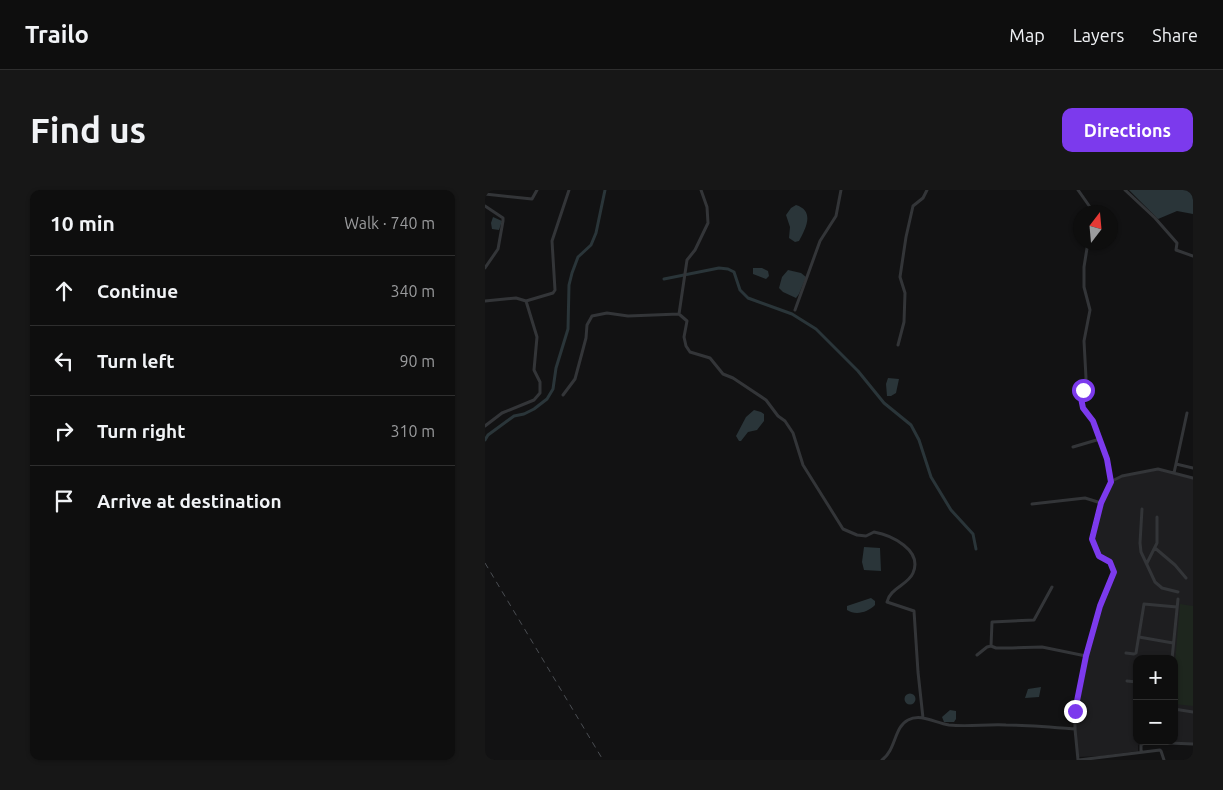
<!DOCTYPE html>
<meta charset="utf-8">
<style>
:root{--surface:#0e0e0e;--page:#171717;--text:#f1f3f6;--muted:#9b9c9e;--line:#2e2e2e;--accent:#7c3aed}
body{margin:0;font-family:Ubuntu,sans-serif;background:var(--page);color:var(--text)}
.controls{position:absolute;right:15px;bottom:15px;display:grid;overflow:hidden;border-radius:10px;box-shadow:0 1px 4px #0004}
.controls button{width:45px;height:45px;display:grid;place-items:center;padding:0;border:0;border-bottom:1px solid var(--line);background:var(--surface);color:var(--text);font:25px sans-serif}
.compass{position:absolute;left:588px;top:15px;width:45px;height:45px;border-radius:50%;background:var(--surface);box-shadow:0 1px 4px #0004;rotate:16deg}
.stop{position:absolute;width:15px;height:15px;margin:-11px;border:4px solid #7c3aed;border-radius:50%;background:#fff}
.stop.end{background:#7c3aed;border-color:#fff;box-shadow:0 1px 5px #0008}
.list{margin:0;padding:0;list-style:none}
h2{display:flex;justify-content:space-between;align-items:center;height:65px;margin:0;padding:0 20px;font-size:21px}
h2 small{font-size:16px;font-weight:400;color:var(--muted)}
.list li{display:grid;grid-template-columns:32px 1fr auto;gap:15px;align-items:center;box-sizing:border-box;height:70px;padding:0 20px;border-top:1px solid var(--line)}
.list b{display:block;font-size:19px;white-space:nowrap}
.list em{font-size:16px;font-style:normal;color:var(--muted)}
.icon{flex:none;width:28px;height:28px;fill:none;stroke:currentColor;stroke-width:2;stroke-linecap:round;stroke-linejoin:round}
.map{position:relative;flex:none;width:708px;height:570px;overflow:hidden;border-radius:10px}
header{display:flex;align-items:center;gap:30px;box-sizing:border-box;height:70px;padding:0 25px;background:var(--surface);border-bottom:1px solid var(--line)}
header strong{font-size:24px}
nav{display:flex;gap:28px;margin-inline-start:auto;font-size:18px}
.intro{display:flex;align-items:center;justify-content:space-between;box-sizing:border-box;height:120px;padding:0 30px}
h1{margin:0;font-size:35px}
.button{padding:12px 22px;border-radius:10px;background:var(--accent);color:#fff;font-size:18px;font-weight:700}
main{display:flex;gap:30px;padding:0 30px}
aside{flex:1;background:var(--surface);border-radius:10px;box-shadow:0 1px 4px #0004}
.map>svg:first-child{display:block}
</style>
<header>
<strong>Trailo</strong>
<nav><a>Map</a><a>Layers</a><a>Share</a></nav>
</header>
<div class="intro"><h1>Find us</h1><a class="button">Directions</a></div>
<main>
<aside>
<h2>10 min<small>Walk · 740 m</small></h2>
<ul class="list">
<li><svg class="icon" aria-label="ahead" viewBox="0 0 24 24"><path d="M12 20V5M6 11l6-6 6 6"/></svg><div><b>Continue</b></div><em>340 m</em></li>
<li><svg class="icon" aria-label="left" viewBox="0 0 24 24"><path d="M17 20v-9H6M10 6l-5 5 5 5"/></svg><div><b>Turn left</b></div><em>90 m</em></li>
<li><svg class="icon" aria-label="right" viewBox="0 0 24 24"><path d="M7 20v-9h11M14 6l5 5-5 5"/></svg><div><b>Turn right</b></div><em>310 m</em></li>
<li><svg class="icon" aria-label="arrive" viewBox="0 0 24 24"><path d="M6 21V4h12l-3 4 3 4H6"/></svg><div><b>Arrive at destination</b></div></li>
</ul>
</aside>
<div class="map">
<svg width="708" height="570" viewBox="0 0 708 570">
<rect width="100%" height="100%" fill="#121213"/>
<path fill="#1e1e20" d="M673,280L708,289V554L661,551H689V469H652V551H660L653,555V561L616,566L593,567L590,532L594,505L601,473L616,416L628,388V377L615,366L608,349L616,314L627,291L637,287Z"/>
<path fill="#1e261e" d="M695,414L708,416V516L689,514V484Z"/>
<path fill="#2a3539" d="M644,0H702L708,3V24L692,21L673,29Z
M311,15C330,21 321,38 314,51L310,52L304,48L305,37L301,25L306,18Z
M8,27L17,31L14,40L7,39L6,33Z
M268,78H277L283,81L284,86L281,89L268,84Z
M303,80L316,83L321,87L314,104L311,108L298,102L294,98L297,87Z
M403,188L414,189L411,203L406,206H402L401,194Z
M269,220L276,222L279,224V231L272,240L263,242L256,251H254L251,246L261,227Z
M379,357L395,358L396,381L379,380L377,372Z
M386,408L390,411V415C383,422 371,426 362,420V416Z
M556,497L554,507L540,508L543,499Z
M419.5 509a5.5 5.5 0 1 1 11 0a5.5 5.5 0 1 1-11 0Z
M465,520L471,521V529L469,532H459L457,527Z"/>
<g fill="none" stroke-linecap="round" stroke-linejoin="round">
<path stroke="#2a3539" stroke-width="3" d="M179,89L234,78L243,79L249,82L255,100L263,108L307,124L331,139L373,181L399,213L426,235L434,250L446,287L466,320L488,344L491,359
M0,250L3,245L29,226L39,224L49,219L62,209L68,199L71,178L83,139L84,95L87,83L93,67L106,55L111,43L120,0"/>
<path stroke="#333538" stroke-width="3" d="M593,0L605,17L604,22
M640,0L670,28L692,53L691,60L708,66
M0,4L47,9L52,0
M0,16L18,28V31L13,59L0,78
M603,52L599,77V97L605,120L599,151L601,188L596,212L600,221L608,231L615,249L622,269L626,292
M0,111L31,108L41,111L52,147L49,180L55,192V203L49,210L17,223L0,236
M41,111L68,103L70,100L67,51L84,0
M310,120L335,51L351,26L356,0
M194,124L202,70L210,60L223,33L222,17L216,0
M413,155L419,132L420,103L415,87L421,47L428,16L438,8L442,0
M78,205L90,189L101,148L102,135L107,126L122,123L143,126L194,124L202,131L199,147L201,156L205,162L225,168L238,184L248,188L281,210L293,226L300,231L308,243L318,275L358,339L372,345L381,346L389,342C406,345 438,360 428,383C423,395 405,398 402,412L429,421L433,482L438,528
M588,257L615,249
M691,274L708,278
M689,283L702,223
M547,314L600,308L616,313
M657,319L655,353L656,362L670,392L677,398L693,402
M670,358L690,375L701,388
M662,373L672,353V327
M654,447L688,453
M506,456L507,432L549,430L567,397
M641,463L649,464L651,463L659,414L692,417
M492,465L502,457L506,456L511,458H527L557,457L601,466
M687,469L693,409
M642,491L652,492
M650,515H652
M689,519L708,522
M590,539L593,570
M656,561V555L661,552L708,554
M397,570C411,560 409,537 423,530C436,523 450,533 464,535C483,537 502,534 521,535C544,535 567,537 590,539V521L601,466L615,416L629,382L625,372L614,366L607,349L616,313L627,291L637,286L673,279L708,288
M594,570L675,560L676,561L679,570"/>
<path stroke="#4a4d52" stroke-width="1" stroke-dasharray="6 5" stroke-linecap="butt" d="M0,373L118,570"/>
</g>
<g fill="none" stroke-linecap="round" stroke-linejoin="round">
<path stroke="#7c3aed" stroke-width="6" d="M590,521L601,466L615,416L629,382L625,372L614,366L607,349L616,313L626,292L622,269L608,231L598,218L596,208L598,200"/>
</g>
</svg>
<div class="controls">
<button>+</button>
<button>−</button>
</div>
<svg class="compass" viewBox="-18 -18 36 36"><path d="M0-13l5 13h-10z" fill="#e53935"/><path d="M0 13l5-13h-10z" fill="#9b9c9e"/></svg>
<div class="stop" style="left:598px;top:200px"></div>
<div class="stop end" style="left:590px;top:521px"></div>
</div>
</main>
